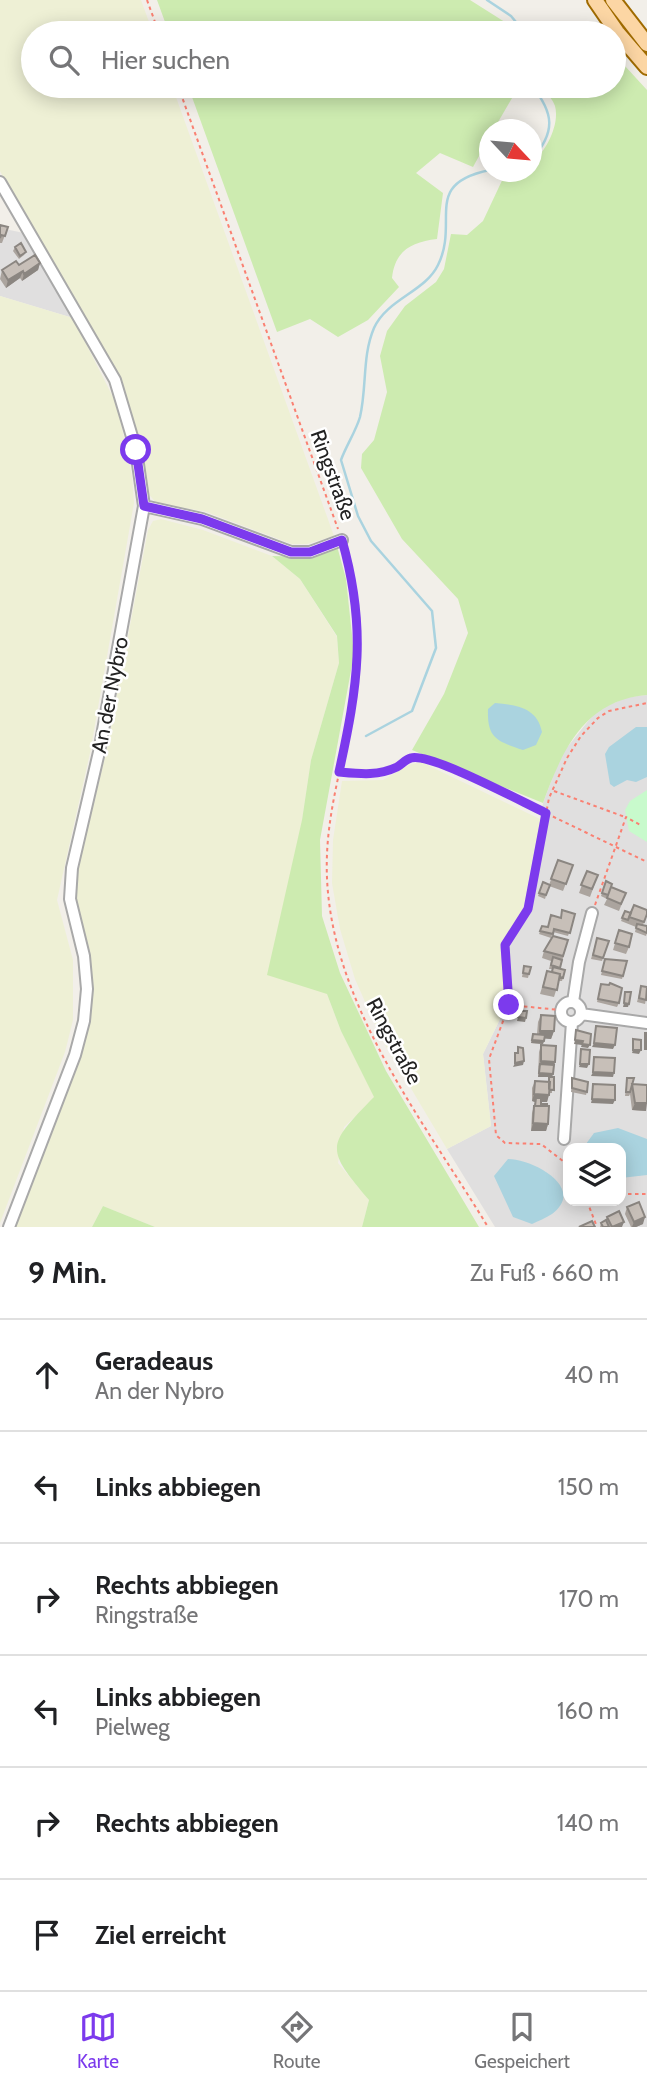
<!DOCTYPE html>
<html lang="de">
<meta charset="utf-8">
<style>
:root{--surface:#fff;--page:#f2f2f2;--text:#202124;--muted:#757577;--line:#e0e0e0;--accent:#7c3aed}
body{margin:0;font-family:Cabin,sans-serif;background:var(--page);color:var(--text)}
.controls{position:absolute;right:21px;bottom:21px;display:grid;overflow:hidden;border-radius:14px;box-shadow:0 4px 18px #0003}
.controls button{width:63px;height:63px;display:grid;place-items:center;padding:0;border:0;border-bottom:2px solid var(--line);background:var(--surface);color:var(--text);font:35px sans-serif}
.compass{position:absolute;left:479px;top:119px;width:63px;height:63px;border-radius:50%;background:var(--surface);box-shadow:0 4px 18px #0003;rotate:116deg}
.stop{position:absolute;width:21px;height:21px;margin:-16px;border:5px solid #7c3aed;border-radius:50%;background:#fff}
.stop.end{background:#7c3aed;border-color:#fff;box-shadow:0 2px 7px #0008}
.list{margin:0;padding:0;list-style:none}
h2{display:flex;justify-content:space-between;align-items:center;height:91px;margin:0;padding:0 28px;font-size:30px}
h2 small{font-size:23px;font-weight:400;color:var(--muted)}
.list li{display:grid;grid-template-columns:46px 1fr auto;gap:21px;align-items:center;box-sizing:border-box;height:112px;padding:0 28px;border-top:2px solid var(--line)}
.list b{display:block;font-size:26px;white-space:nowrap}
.list p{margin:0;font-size:23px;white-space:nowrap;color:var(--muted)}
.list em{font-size:23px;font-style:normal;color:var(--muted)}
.icon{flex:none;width:38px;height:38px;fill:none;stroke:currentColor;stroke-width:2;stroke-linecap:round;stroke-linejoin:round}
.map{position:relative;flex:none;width:647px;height:1227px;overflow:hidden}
.search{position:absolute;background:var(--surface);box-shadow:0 4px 18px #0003;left:21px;right:21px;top:21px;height:77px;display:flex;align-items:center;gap:18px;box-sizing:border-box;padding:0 24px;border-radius:38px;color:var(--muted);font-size:26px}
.sheet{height:763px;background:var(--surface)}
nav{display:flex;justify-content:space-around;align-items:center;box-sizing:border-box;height:98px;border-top:2px solid var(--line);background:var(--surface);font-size:19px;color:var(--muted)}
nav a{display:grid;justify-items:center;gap:4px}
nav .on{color:var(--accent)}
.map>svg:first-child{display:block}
</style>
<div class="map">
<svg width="647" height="1227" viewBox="0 0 647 1227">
<rect width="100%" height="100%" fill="#f2efe9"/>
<path fill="#e0dfdf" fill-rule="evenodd" d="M0,228L24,233L73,318L0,296Z
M647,695V1227H495L447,1149L491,1126L483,1054L501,1017L504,988L500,947L523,909L543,803L561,755L597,710L628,697ZM568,1148H621V1201H568Z"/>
<path fill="#eef0d5" d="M0,0H141L153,33H33V86H172L334,536L307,544H292L204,511L157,504L147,492L139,448L118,376L27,223L0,171Z
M0,296L73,318L117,405L132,476L134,503L90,753L57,900L73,960V1020L65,1052L0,1223Z
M161,519L203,530L272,556L300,579L337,637L339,663L311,760L302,820L327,994L341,1031L375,1098L344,1127L338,1163L369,1200L362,1227H155L103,1206L92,1227H15L78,1059L89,1021L92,986L90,951L75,899L78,869L106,753L148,530L153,521Z
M421,762L540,819L523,909L500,947L504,988L501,1017L483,1054L491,1126L447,1149L381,1038L355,979L340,929L332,883L333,840L342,781L383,780L409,765Z"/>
<path fill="#cdebb0" d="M157,0H470L508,24L516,33H169Z
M614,54L647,90V695C584,700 562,751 543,803L412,750L444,694L468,633L458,599L402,539L361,468L362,454L374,440L387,392L380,356L387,331L405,306L436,282L444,269L451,234L467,235L483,221L506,172H532V162C546,152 560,124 555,106C553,99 545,92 541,86H614Z
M188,86H519L494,129L490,130L489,138L473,167L440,153L416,173L443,193L437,239C412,242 395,250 392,278L399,287L368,320L338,337L310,319L277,332Z
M337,546L346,579L354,654L320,840L322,916L340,973L386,1071L479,1227H362L369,1200C325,1148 326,1146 374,1097L341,1031L327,994L267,975L302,820L311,760L339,663L337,636L300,579L272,556L309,557Z
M103,1206L155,1227H92Z"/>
<path fill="#c8facc" d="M647,790V842L629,831L625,810L630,801Z"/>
<path fill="#aad3df" d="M495,703C516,705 537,707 542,732L536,745L523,750C496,741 487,738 488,709Z
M636,727H647V777L636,782L627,780L614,787L610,784L605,754L609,747Z
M618,1128L647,1139V1175L621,1178V1148H583L594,1133Z
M508,1159C533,1159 587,1188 552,1214C546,1218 538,1221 532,1224L513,1217L494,1176Z"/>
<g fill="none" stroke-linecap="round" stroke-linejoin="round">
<path stroke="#aad3df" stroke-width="2.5" d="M487,0L511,16L525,33
M532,159C556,132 554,113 532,86
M366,736L412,711L436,648L432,611L371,541L358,516L341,460C346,446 356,431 360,417C367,387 362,356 374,328C387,299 425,292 438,265C460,221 421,184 490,170"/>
<g stroke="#a9a9a9" stroke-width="14">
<path id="minor" d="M0,182L115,380L136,450L144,506L99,752L72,868L70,899L84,956L87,989L84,1021L75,1055L9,1227
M144,506L202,519L291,552H310L342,540
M561 1012a10 10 0 1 1 20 0a10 10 0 1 1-20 0Z
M573,1002L579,962L592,913
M581,1014L647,1023
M564,1139L572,1022"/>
</g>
<g stroke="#a06b00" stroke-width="18">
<path id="major" d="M595,0L617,32L647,67
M613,0L647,44"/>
</g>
<path stroke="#fa8072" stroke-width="2" stroke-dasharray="3.5 3.5" stroke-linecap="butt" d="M147,0L159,33
M178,86L338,529
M345,551C360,603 363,656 353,708C344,757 329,805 327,854C321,992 420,1115 488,1227
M339,772L370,775L400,766L411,758L422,757L465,774L647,862
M554,791L625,817
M595,905L626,817L642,826
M510,1005L560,1010
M568,1165L541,1144L505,1143L496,1135L489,1059L509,1005V977L504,954L511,934L528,909L549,798L567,758L581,736L598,718L609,711L647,703
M621,1194H647
M587,1201L597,1227"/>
<use href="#minor" stroke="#fff" stroke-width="10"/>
<use href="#major" stroke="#fcd6a4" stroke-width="14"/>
</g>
<path fill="#aba49e" d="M0,225L8,227L2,243H0Z
M15,247L26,252L24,255L19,259L13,251Z
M40,263L38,270L22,281L20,278L6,288L0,279L2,270L19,265Z
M558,860L573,865L563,891L549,886L545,899L538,896L543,882L549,885Z
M587,871L598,875L590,897L579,893Z
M606,881L611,887L626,893L619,911L604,905L607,899L601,896Z
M625,911L631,913L647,914L643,925L647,933L646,936L635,932L636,927L621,921Z
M575,914L568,936L553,932L551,938L539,934L542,926L548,927L560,918Z
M619,930L629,947L626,954L613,950Z
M597,938L609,941L602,961L591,959Z
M568,940L560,969L563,978L562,981H559L554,997L540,994L547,971L551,972L552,969H549L551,961L542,958L544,951Z
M604,963L623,976L622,979L601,975Z
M524,966L529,974L528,978L522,977Z
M601,984L619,1003L617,1007L597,1002Z
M641,986L647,994L645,1004L637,1002Z
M541,1015L554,1031L551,1039L545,1038L543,1044L531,1043L533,1034H537L538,1022Z
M541,1045L555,1062L552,1077V1093H549L547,1102H541L548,1124L546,1131H531L532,1113L535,1102L532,1101V1088L535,1081L548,1082L549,1077H538L539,1052Z
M572,1078L587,1092L586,1095L571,1092Z
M627,1078L632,1084L646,1111L632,1110L630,1094L629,1096H625Z
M627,1207L643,1224L636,1227H631L625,1214Z
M607,1217L622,1227H600L601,1223L606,1220Z"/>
<path fill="#8b8681" d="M40,263L38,270L22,281L24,274Z
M23,271L20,278L6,288L8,280Z
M624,1003L629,1004L628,1007H623Z
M518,1017L526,1018L525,1022L517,1021Z
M540,1031H554L551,1039L537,1038Z
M532,1040L544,1041L543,1044L531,1043Z
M575,1040L583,1041L582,1045L574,1044Z
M594,1043L615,1045L613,1049L592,1047Z
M582,1044L590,1045L588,1048L581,1047Z
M633,1050H641L639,1054L632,1053Z
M524,1061L523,1065L513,1067L515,1063Z
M541,1061L555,1062L553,1069L540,1064L538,1068Z
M580,1064H589L587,1068L579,1067Z
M593,1072L614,1073L613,1077L591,1076Z
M539,1073L553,1074L552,1077H538Z
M534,1094L549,1095L547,1102H536V1098L535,1102L532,1101Z
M592,1099L615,1100L613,1104L591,1103Z
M635,1103H647L646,1111L632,1110Z
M533,1123L548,1124L546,1131H531Z
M645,1217L643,1224L636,1227H632L634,1222Z
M624,1222L622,1227H613Z"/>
<path fill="#c7bfb8" stroke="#8b8681" stroke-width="2" d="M0,225L8,227L5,236L1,235L0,238Z
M21,243L26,252L20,256L15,247Z
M35,255L40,263L24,274L23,271L8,280L2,270L16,261L19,265Z
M558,860L573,865L566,884L551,879Z
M587,871L598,875L592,889L581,885Z
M606,881L612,884L608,895L602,893Z
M543,882L550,885L546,895L539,893Z
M611,887L626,893L621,904L607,898Z
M634,905L647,910V914L644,922L629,917Z
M562,910L575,914L570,933L554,929L553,934L540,931L542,926L548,927L551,915L561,918Z
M625,911L631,913L628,920L622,918Z
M637,924L647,926V933L636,928Z
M619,930L632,934L629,947L615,943Z
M553,936L568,940L563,956L544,951Z
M597,938L609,941L603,958L593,955Z
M553,957L562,960L560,968L551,965Z
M605,959L627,961L623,976L602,971Z
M524,966L531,967L529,974L523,973Z
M553,967L565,970L563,978L560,977V974L552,972Z
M547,971L560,974L557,990L543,987Z
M610,983L622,988L619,1003L598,999L601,984L609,985Z
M641,986L647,987L646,1000L639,998Z
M625,992H631L629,1004L624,1003Z
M519,1011H527L526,1018L518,1017Z
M541,1015L555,1016L554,1031H540Z
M596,1026L617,1028L615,1045L594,1043Z
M576,1030L591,1034L590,1045L582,1044L583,1041L575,1040Z
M645,1033H647V1049H645Z
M533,1034L545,1035L544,1041L532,1040Z
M633,1039L641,1040V1050H633Z
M541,1045L556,1046L555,1062L541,1061Z
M518,1047L523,1048L524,1061L515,1063V1053H518Z
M581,1049L590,1050L589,1064H580Z
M594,1057L615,1058L614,1073L593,1072Z
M540,1064L554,1065L553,1074L539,1073Z
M549,1077H554V1090L549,1089Z
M572,1078L588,1082L587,1092L572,1088Z
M627,1078H634L630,1092H626Z
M535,1081L550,1082L549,1095L534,1094Z
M593,1084L615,1085V1100L592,1099Z
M632,1084L647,1085V1103H635Z
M536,1098H541V1104H547V1106H535Z
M534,1106H549L548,1124L533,1123Z
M639,1202L645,1217L634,1222L627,1207Z
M619,1211L624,1222L612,1227L607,1217Z
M606,1220L609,1227H603L601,1223Z
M592,1221L595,1227H579Z"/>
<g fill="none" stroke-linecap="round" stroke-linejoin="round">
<path stroke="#7c3aed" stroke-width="9" d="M136,450L144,506L202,519L291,552H310L342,540C367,628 358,685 339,772C361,774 378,776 397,767C402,764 406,759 411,758C430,752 524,803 546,813L528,909L505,945L509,1005"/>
</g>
<g text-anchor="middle" stroke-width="5" stroke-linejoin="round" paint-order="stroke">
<g font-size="21" fill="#222" stroke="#fff">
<text transform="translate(333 475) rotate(70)" y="7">Ringstraße</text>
<text transform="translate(110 695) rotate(-79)" y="7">An der Nybro</text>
<text transform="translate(394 1041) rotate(62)" y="7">Ringstraße</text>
</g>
</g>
</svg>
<div class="controls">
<button><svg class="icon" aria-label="layers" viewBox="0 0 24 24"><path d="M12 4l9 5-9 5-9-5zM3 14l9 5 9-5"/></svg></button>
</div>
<svg class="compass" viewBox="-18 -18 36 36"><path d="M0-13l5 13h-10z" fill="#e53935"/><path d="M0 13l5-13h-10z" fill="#757577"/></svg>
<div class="stop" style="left:136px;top:450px"></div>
<div class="stop end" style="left:509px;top:1005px"></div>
<div class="search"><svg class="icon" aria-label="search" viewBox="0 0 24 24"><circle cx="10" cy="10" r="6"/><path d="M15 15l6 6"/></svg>Hier suchen</div>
</div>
<section class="sheet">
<h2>9 Min.<small>Zu Fuß · 660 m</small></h2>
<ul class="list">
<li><svg class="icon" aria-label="ahead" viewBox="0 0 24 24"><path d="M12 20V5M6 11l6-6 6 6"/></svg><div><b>Geradeaus</b><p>An der Nybro</p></div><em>40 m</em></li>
<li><svg class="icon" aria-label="left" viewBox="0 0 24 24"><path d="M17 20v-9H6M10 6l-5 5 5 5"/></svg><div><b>Links abbiegen</b></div><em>150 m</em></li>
<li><svg class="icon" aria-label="right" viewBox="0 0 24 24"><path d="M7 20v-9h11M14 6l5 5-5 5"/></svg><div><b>Rechts abbiegen</b><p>Ringstraße</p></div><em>170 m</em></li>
<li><svg class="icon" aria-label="left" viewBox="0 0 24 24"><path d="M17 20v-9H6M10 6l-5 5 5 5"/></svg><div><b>Links abbiegen</b><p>Pielweg</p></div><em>160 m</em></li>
<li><svg class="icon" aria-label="right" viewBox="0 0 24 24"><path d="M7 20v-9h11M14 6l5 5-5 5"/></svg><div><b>Rechts abbiegen</b></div><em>140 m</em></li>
<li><svg class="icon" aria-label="arrive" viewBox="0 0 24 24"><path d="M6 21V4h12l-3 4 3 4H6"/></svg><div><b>Ziel erreicht</b></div></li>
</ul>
</section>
<nav>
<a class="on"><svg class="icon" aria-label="map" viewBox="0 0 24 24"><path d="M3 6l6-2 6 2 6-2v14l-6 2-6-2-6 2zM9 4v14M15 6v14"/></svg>Karte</a>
<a><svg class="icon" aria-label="directions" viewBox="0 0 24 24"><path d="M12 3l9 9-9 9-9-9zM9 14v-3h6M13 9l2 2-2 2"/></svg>Route</a>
<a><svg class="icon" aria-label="saved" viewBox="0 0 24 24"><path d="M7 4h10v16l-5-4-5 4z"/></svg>Gespeichert</a>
</nav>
